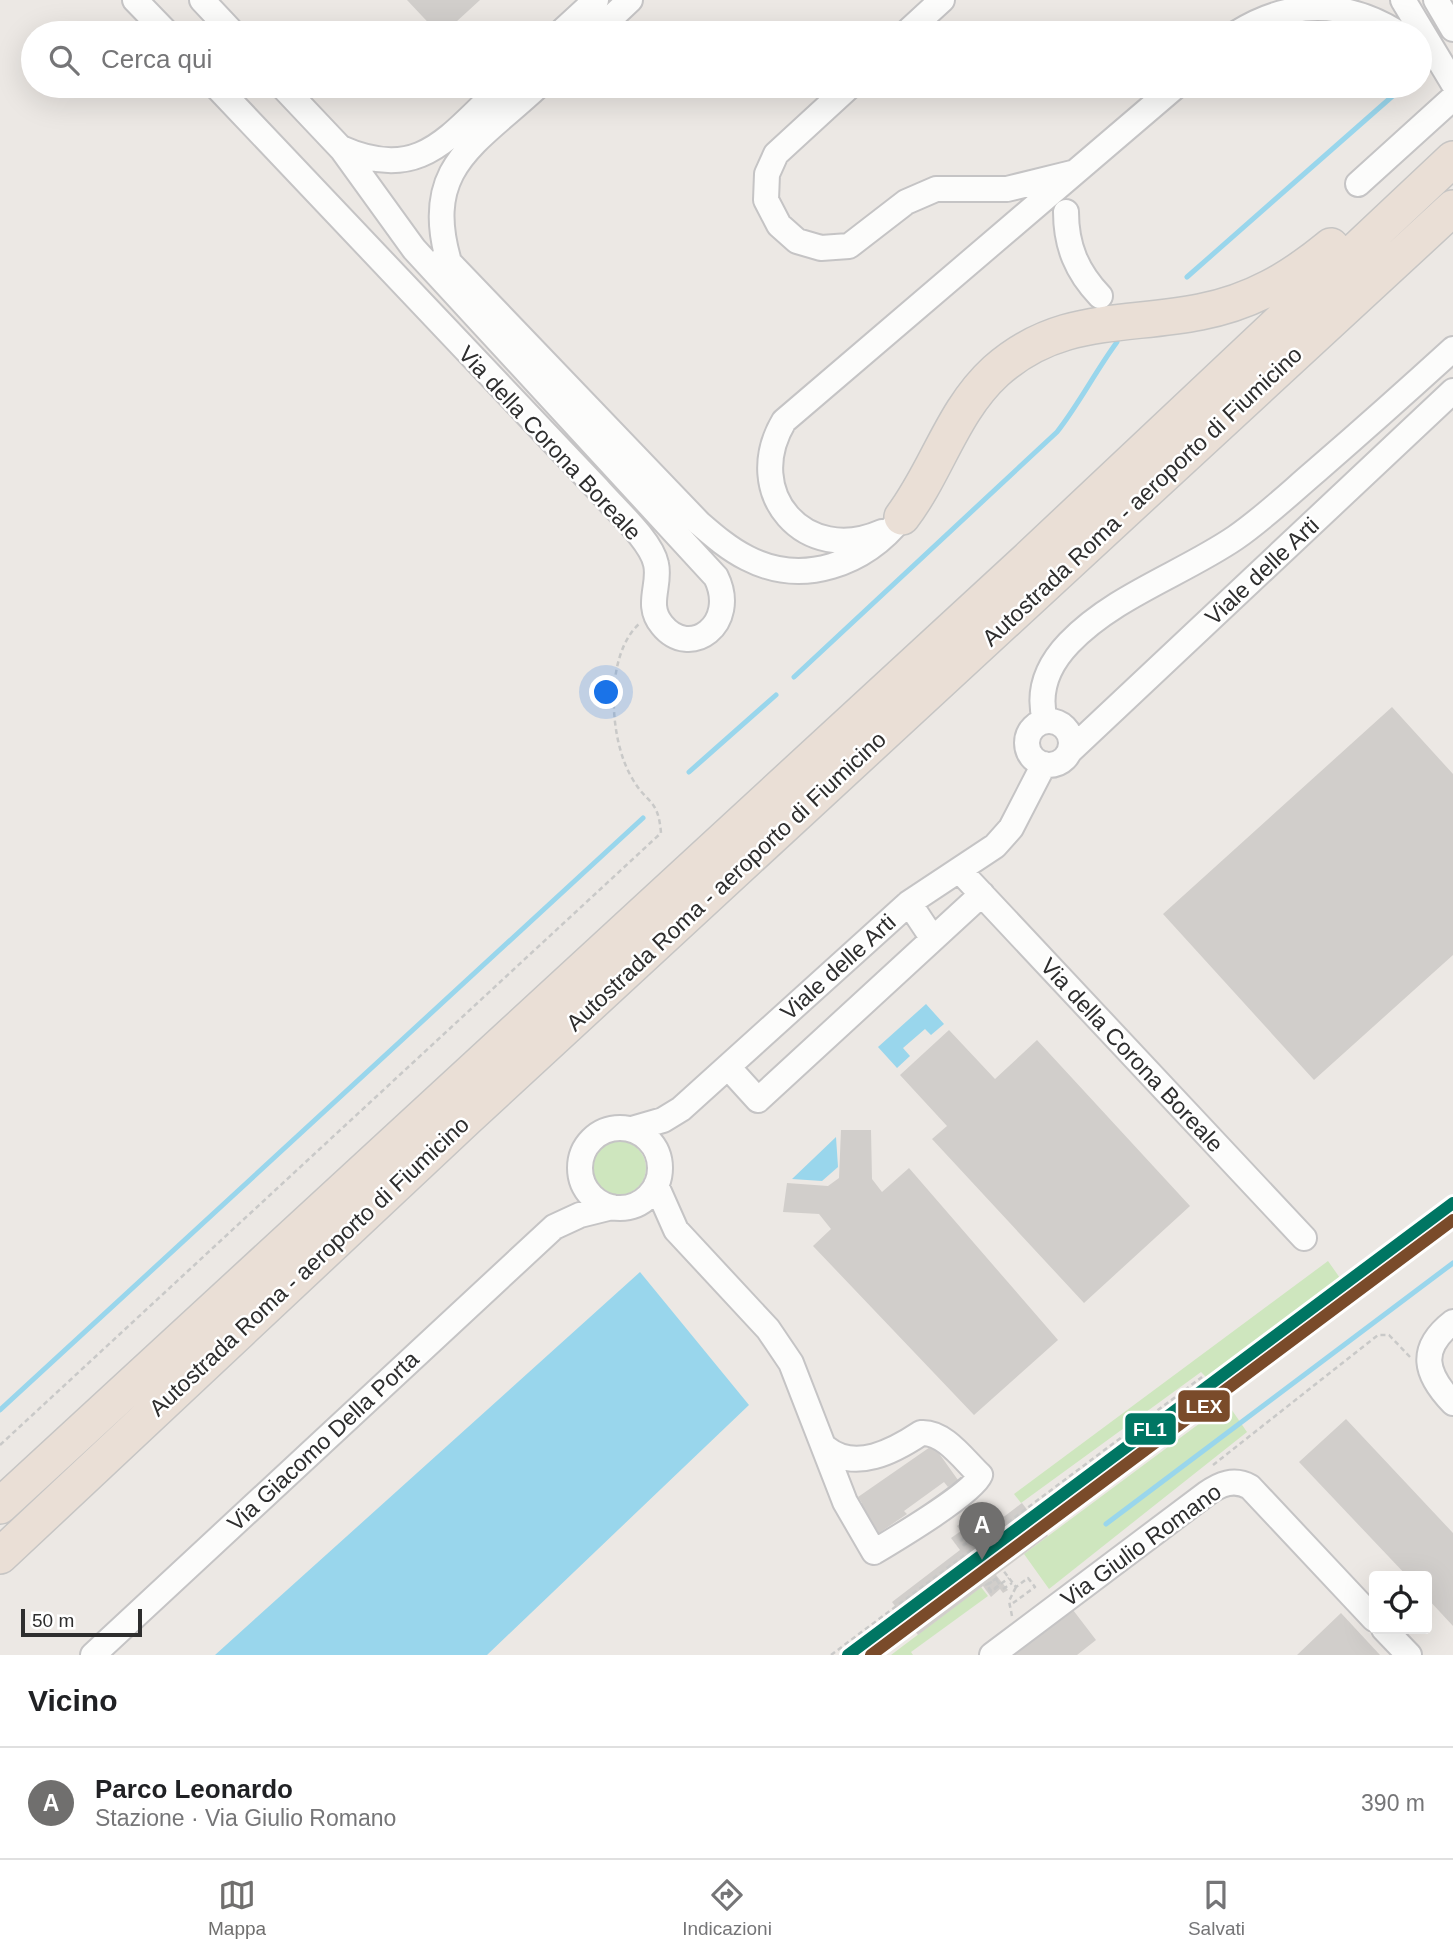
<!DOCTYPE html>
<html lang="it">
<meta charset="utf-8">
<style>
:root{--surface:#fff;--page:#f6f6f6;--text:#202124;--muted:#757577;--line:#e0e0e0;--accent:#706f6e}
body{margin:0;font-family:Helvetica,sans-serif;background:var(--page);color:var(--text)}
.controls{position:absolute;right:21px;bottom:21px;display:grid;overflow:hidden;border-radius:7px;box-shadow:0 7px 28px #0002}
.controls button{width:63px;height:63px;display:grid;place-items:center;padding:0;border:0;border-bottom:2px solid var(--line);background:var(--surface);color:var(--text);font:35px sans-serif}
.scale{position:absolute;left:21px;bottom:18px;width:121px;box-sizing:border-box;padding-left:7px;border:4px solid #2e2e2e;border-top:0;font-size:19px;line-height:24px;white-space:nowrap;color:#2e2e2e;-webkit-text-stroke:5px #fff;paint-order:stroke}
.you{position:absolute;left:607px;top:693px;width:24px;height:24px;margin:-18px;border:5px solid #fff;border-radius:50%;background:#1a73e8;box-shadow:0 0 0 10px #1a73e833}
.badge{display:grid;place-items:center;width:46px;height:46px;border-radius:50%;background:var(--accent);color:#fff;font-size:23px;font-weight:700}
.pin{position:absolute;translate:-50% -58px;filter:drop-shadow(0 2px 4px #0008)}
.pin::after{content:'';position:absolute;top:37px;width:24px;height:21px;background:inherit;clip-path:polygon(0 0,100% 0,50% 100%)}
.list{margin:0;padding:0;list-style:none}
h2{display:flex;justify-content:space-between;align-items:center;height:91px;margin:0;padding:0 28px;font-size:30px}
h2 small{font-size:23px;font-weight:400;color:var(--muted)}
.list li{display:grid;grid-template-columns:46px 1fr auto;gap:21px;align-items:center;box-sizing:border-box;height:112px;padding:0 28px;border-top:2px solid var(--line)}
.list b{display:block;font-size:26px;white-space:nowrap}
.list p{margin:0;font-size:23px;white-space:nowrap;color:var(--muted)}
.list em{font-size:23px;font-style:normal;color:var(--muted)}
.icon{flex:none;width:38px;height:38px;fill:none;stroke:currentColor;stroke-width:2;stroke-linecap:round;stroke-linejoin:round}
.map{position:relative;flex:none;width:1453px;height:1655px;overflow:hidden}
.search{position:absolute;background:var(--surface);box-shadow:0 7px 28px #0002;left:21px;right:21px;top:21px;height:77px;display:flex;align-items:center;gap:18px;box-sizing:border-box;padding:0 24px;border-radius:38px;color:var(--muted);font-size:26px}
.sheet{height:203px;background:var(--surface)}
nav{display:flex;justify-content:space-around;align-items:center;box-sizing:border-box;height:98px;border-top:2px solid var(--line);background:var(--surface);font-size:19px;color:var(--muted)}
nav a{display:grid;justify-items:center;gap:4px}
nav .on{color:var(--accent)}
.map>svg:first-child{display:block}
</style>
<div class="map">
<svg width="1453" height="1655" viewBox="0 0 1453 1655">
<rect width="100%" height="100%" fill="#ece8e4"/>
<path fill="#cee6be" d="M592 1168a27 27 0 1 1 54 0a27 27 0 1 1-54 0Z
M1328,1261L1340,1278L1206,1377L1201,1372L1021,1503L1014,1494Z
M1227,1403L1247,1432L1049,1589L1024,1554Z
M981,1587L988,1596L911,1652L913,1655H891Z"/>
<path fill="#99d6ec" d="M926,1004L944,1024L931,1035L925,1029L903,1048L910,1056L897,1068L878,1047Z
M836,1137L838,1167L822,1181L792,1179Z
M640,1272L749,1405L487,1655H215Z"/>
<g fill="none" stroke-linecap="round" stroke-linejoin="round">
<path stroke="#99d6ec" stroke-width="5" d="M1187,277L1404,86
M794,677L1057,432C1079,404 1095,372 1117,342
M689,772L776,695
M0,1410L643,818
M1106,1524L1453,1263"/>
</g>
<path fill="#d1cecb" d="M407,0H480L444,33H438Z
M1392,707L1453,774V955L1314,1080L1163,914Z
M949,1030L995,1079L1037,1040L1190,1206L1084,1303L932,1139L947,1126L900,1075Z
M841,1130H871L872,1179L882,1192L909,1168L1058,1340L974,1415L813,1246L831,1229L819,1214L783,1212L787,1183L828,1186L839,1178Z
M1346,1419L1453,1533V1626L1427,1598V1576H1407L1299,1462Z
M933,1445L958,1480L948,1487L944,1482L904,1511L907,1514L879,1533L859,1505L862,1503L858,1497Z
M1022,1503L1032,1516L901,1614L892,1602L960,1550L951,1538L961,1531L957,1526L964,1521L976,1538Z
M1040,1524L1048,1536L996,1575L1008,1590L1003,1593L1000,1589L991,1597L983,1586L918,1635L909,1623Z
M1073,1610L1096,1640L1077,1655H1014Z
M1341,1613L1380,1655H1297Z"/>
<g fill="none" stroke-linecap="round" stroke-linejoin="round">
<g stroke="#c5c4c5" stroke-width="28">
<path id="minor" d="M135,0L167,33
M202,0L233,33
M1403,0L1453,83
M1436,0L1453,29
M560,33L596,0
M595,33L630,0
M906,33L942,0
M1237,33C1290,0 1345,0 1398,33
M216,86L597,488C613,507 651,540 656,564C661,585 645,605 662,625C690,660 739,624 716,577L414,249L341,148
M282,86L351,159
M850,86L776,154L767,174L766,200L779,225L797,241L821,248L849,246L906,202L936,189H1007L1072,173
M341,148C421,184 449,135 503,86
M1358,184L1453,98
M1066,212C1066,246 1077,272 1100,296
M444,257L699,523C714,536 729,549 747,558C803,587 865,564 902,517
M449,262C421,167 476,144 538,86
M882,532C805,566 741,493 784,421L1176,86
M1045,720C1037,690 1048,665 1069,643C1114,596 1182,574 1235,538C1264,518 1290,493 1317,470C1363,430 1408,390 1453,349
M1027 743a22 22 0 1 1 44 0a22 22 0 1 1-44 0Z
M1070,751L1453,391
M960,871L1304,1238
M909,903L933,939
M728,1067L758,1100L982,894
M580 1168a40 40 0 1 1 80 0a40 40 0 1 1-80 0Z
M632,1129L663,1120L681,1109L909,903L995,846L1011,828L1044,764
M656,1185L676,1230L768,1329L791,1363L845,1502L874,1552C894,1540 973,1493 980,1475C964,1460 944,1431 921,1433C894,1451 855,1472 826,1448
M1453,1322C1418,1349 1425,1374 1453,1403
M1384,1629L1409,1655
M93,1655L554,1227L580,1215L612,1207
M992,1655L1206,1494C1220,1484 1234,1478 1250,1487L1374,1619"/>
</g>
<g stroke="#c6c5c4" stroke-width="38">
<path id="highway" d="M902,517C937,471 952,411 996,371C1059,315 1124,327 1200,312C1252,302 1291,279 1331,246
M0,1506L1027,560L1453,159
M0,1556L466,1119L1453,208"/>
</g>
<path stroke="#c9c9c8" stroke-width="2.5" stroke-dasharray="5 3.5" stroke-linecap="butt" d="M0,1445L661,833C658,797 647,805 632,778C609,740 604,656 639,624
M1213,1465L1378,1335H1389L1410,1357
M967,1518L983,1541
M971,1536L972,1538L964,1545L961,1540L975,1529
M999,1565L1016,1587L1028,1578L1035,1587L1009,1606
M998,1582L996,1579L987,1585L991,1591L1009,1578
M1003,1589L1012,1583
M1012,1616L1009,1601L1016,1587
M831,1655L1202,1377
M879,1655L1221,1399"/>
<use href="#minor" stroke="#fcfcfb" stroke-width="24"/>
<use href="#highway" stroke="#eadfd6" stroke-width="35"/>
<path stroke="#c9c9c8" stroke-width="2.5" stroke-dasharray="5 3.5" stroke-linecap="butt" d="M971,1536L969,1534L961,1540L964,1545L974,1537
M997,1578L986,1585L991,1592L1000,1585L998,1582"/>
<g stroke="#fff" stroke-width="18">
<path id="rail-1" d="M848,1655L1453,1203"/>
</g>
<g stroke="#fff" stroke-width="18">
<path id="rail-2" d="M871,1655L1453,1220"/>
</g>
<use href="#rail-1" stroke="#007663" stroke-width="12"/>
<use href="#rail-2" stroke="#7a4b2a" stroke-width="12"/>
</g>
<g text-anchor="middle" stroke-width="5" stroke-linejoin="round" paint-order="stroke">
<g font-size="23" fill="#2e2e2e" stroke="#fff">
<text transform="translate(550 443) rotate(47)" y="8">Via della Corona Boreale</text>
<text transform="translate(1142 496) rotate(-43)" y="8">Autostrada Roma - aeroporto di Fiumicino</text>
<text transform="translate(1262 571) rotate(-43)" y="8">Viale delle Arti</text>
<text transform="translate(726 881) rotate(-43)" y="8">Autostrada Roma - aeroporto di Fiumicino</text>
<text transform="translate(838 967) rotate(-42)" y="8">Viale delle Arti</text>
<text transform="translate(1132 1055) rotate(47)" y="8">Via della Corona Boreale</text>
<text transform="translate(309 1266) rotate(-43)" y="8">Autostrada Roma - aeroporto di Fiumicino</text>
<text transform="translate(323 1441) rotate(-43)" y="8">Via Giacomo Della Porta</text>
<text transform="translate(1141 1545) rotate(-36)" y="8">Via Giulio Romano</text>
</g>
</g>
<g stroke="#fff" stroke-width="2.5">
<rect x="1177" y="1389" width="54" height="34" rx="7" fill="#7a4b2a"/>
<rect x="1124" y="1412" width="53" height="34" rx="7" fill="#007663"/>
</g>
<g font-size="19" text-anchor="middle" font-weight="bold" fill="#fff">
<text x="1204" y="1413">LEX</text>
<text x="1150" y="1436">FL1</text>
</g>
</svg>
<div class="controls">
<button><svg class="icon" aria-label="locate" viewBox="0 0 24 24"><circle cx="12" cy="12" r="6"/><path d="M12 2v4M12 18v4M2 12h4M18 12h4"/></svg></button>
</div>
<div class="scale">50 m</div>
<div class="you"></div>
<div class="pin badge" style="left:982px;top:1560px">A</div>
<div class="search"><svg class="icon" aria-label="search" viewBox="0 0 24 24"><circle cx="10" cy="10" r="6"/><path d="M15 15l6 6"/></svg>Cerca qui</div>
</div>
<section class="sheet">
<h2>Vicino<small></small></h2>
<ul class="list">
<li><span class="badge">A</span><div><b>Parco Leonardo</b><p>Stazione · Via Giulio Romano</p></div><em>390 m</em></li>
</ul>
</section>
<nav>
<a class="on"><svg class="icon" aria-label="map" viewBox="0 0 24 24"><path d="M3 6l6-2 6 2 6-2v14l-6 2-6-2-6 2zM9 4v14M15 6v14"/></svg>Mappa</a>
<a><svg class="icon" aria-label="directions" viewBox="0 0 24 24"><path d="M12 3l9 9-9 9-9-9zM9 14v-3h6M13 9l2 2-2 2"/></svg>Indicazioni</a>
<a><svg class="icon" aria-label="saved" viewBox="0 0 24 24"><path d="M7 4h10v16l-5-4-5 4z"/></svg>Salvati</a>
</nav>
